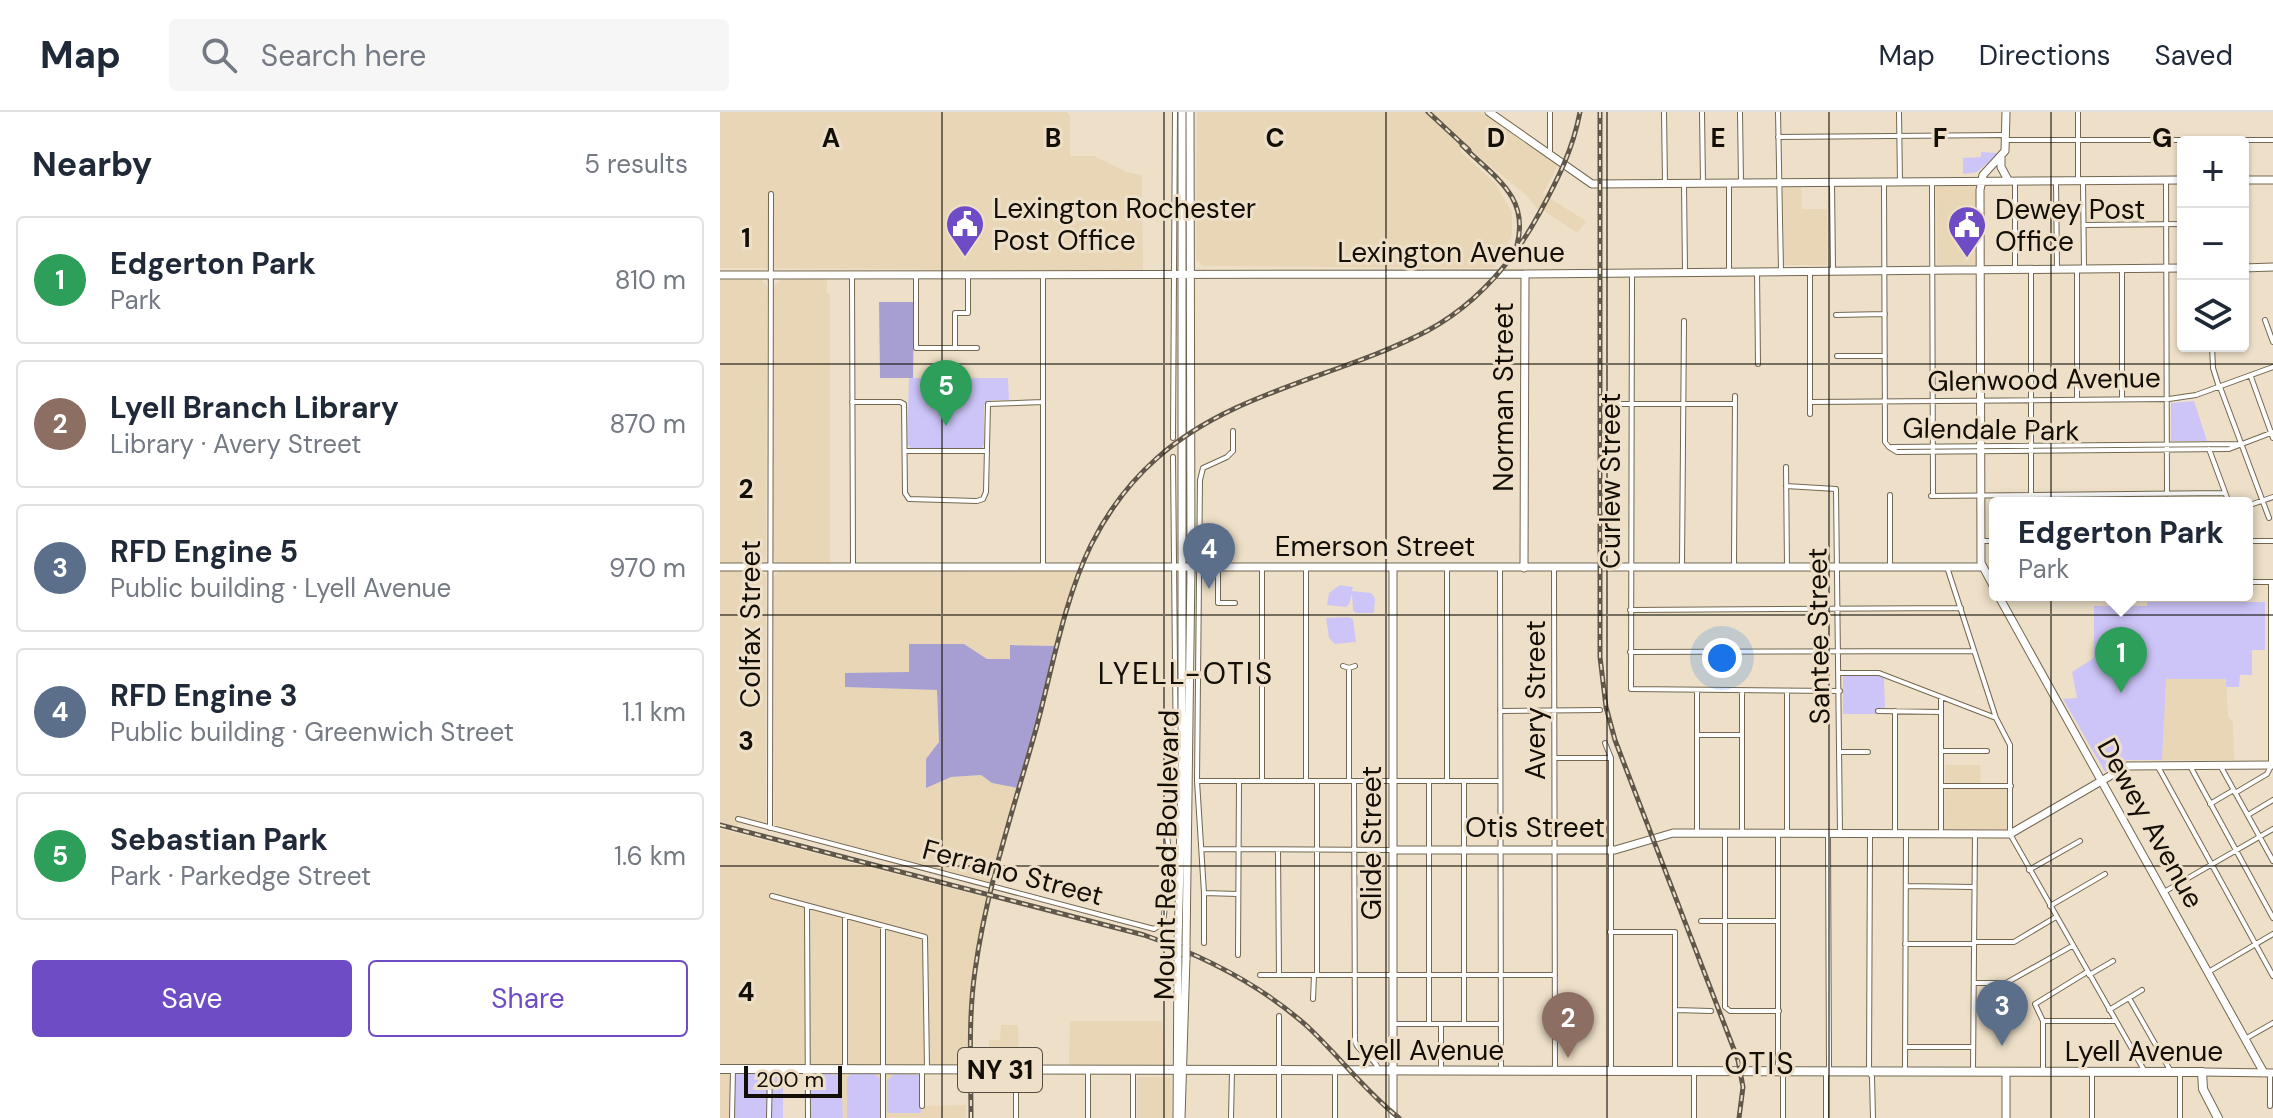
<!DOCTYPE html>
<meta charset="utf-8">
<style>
:root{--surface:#fff;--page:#f6f6f7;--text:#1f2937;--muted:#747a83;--line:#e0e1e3;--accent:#6d4cc5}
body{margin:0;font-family:"DM Sans",sans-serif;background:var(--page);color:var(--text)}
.controls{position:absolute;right:24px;top:24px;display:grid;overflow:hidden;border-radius:8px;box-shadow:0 2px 6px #0004}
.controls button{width:72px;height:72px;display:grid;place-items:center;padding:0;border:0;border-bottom:2px solid var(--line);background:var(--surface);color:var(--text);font:40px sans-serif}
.scale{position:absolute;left:24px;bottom:20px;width:98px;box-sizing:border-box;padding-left:8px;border:4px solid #130e06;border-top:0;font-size:22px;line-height:28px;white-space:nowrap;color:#130e06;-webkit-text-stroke:6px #eee0c8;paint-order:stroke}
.you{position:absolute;left:1002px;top:546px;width:28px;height:28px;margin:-20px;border:6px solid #fff;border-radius:50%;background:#1a73e8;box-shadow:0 0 0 12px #1a73e833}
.badge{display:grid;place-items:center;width:52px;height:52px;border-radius:50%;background:var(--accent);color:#fff;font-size:26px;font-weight:700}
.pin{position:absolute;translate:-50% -66px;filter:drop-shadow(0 2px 4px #0008)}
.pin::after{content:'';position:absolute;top:42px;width:28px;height:24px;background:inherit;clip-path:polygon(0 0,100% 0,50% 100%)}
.popup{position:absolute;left:1269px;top:385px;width:264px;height:104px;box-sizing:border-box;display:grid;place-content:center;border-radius:8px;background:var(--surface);filter:drop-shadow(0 2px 6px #0005);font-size:26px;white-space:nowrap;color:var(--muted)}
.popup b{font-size:30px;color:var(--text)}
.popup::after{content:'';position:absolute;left:50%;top:100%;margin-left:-16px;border:16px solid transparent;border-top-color:var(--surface)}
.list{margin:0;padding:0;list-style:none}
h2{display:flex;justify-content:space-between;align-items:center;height:104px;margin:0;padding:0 32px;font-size:34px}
h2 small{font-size:26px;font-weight:400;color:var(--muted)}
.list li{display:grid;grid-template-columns:52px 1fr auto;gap:24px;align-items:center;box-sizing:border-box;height:128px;margin:0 16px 16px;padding:0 16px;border:2px solid var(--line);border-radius:8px}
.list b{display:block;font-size:30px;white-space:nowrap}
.list p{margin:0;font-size:26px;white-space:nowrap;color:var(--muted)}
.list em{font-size:26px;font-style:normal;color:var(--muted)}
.actions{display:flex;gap:16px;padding:24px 32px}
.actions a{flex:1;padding:18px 0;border:2px solid var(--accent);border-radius:8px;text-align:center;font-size:28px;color:var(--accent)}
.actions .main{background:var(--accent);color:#fff}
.icon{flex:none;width:44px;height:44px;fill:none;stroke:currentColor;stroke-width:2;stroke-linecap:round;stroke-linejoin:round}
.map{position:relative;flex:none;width:1553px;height:1006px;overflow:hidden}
header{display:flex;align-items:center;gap:48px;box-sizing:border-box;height:112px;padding:0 40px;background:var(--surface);border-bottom:2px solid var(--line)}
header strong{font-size:38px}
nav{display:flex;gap:44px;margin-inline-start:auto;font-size:28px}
.search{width:560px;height:72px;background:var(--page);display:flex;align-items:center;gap:20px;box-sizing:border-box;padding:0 28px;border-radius:8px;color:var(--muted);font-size:30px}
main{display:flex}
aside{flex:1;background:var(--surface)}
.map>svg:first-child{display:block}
</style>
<header>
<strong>Map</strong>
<div class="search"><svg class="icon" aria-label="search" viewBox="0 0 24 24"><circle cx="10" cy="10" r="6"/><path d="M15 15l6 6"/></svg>Search here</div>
<nav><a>Map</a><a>Directions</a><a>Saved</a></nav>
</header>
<main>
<aside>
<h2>Nearby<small>5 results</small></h2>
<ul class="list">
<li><span class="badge" style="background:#2e9e5b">1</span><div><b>Edgerton Park</b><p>Park</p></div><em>810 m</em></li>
<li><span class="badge" style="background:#8d6e63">2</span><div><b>Lyell Branch Library</b><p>Library · Avery Street</p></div><em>870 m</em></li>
<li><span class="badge" style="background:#5c6f8a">3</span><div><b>RFD Engine 5</b><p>Public building · Lyell Avenue</p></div><em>970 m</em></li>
<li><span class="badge" style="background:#5c6f8a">4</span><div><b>RFD Engine 3</b><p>Public building · Greenwich Street</p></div><em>1.1 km</em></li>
<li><span class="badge" style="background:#2e9e5b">5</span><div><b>Sebastian Park</b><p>Park · Parkedge Street</p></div><em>1.6 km</em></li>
</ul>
<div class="actions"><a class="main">Save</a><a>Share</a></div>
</aside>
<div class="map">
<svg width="1553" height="1006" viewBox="0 0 1553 1006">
<rect width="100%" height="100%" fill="#eee0c8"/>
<path fill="#e8d6b7" d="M0,0H347L350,4V44H374L407,60L422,63L423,159L0,156Z
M477,0H760L838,53L823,82L866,109L857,121L823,98L821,101L806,83L741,30L740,39L775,71L792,100V123L779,151L773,156L482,154L476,147Z
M1216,73L1255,74L1257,86V153H1217Z
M1081,74L1082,97H1107V153H1064L1063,75Z
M62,167H107V181L110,182V452H58L53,446L54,173Z
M0,168H42L47,175L46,446L40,452H0Z
M0,458L42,459L46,465V712L19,706L17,716L0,711Z
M59,459L359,460L337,534L291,533L290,547H267L244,532H189V561H125V575L217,578L219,630L206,648L231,665L261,663L272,671L298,676L271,772L54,713L53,465Z
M1445,567H1506L1508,605L1513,610L1514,648H1442Z
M1225,653H1260L1261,675L1287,676V717H1224Z
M0,717L268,786L252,870L250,955L0,953Z
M350,909H442L445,951L441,954H349Z
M281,913H298L299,953H268L269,928H280Z
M0,961H8L11,965L10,1006H0Z
M93,961L197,962L200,965V994L246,993V1006H90L91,963Z
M417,965H451L452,1006H417Z"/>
<path fill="#cdc5f8" d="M1261,40L1279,41L1257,60L1243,62V46L1261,45Z
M189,266H288L289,288H271L264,293V332L262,336H191L187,332Z
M1474,289L1487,329H1451V291Z
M620,473L633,475L632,479L651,481L655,486L654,501H636L633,498L632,482L629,492L626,495L607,493L609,481Z
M1427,490H1545V538H1532V563H1520L1519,575H1506V567H1446L1442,648H1407L1385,660L1343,587L1357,586L1352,560L1374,546V494H1427Z
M628,505L633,507L636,530L615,532L609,526L606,506Z
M1156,563L1164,566L1165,596H1157V602H1123V564Z
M18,961H44L48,964L47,1006H13L15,964Z
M55,961H63V1006H51L52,964Z
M93,961L121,963L123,1006H90V965Z
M131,962H154L160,966V1006H127V966Z
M174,962L199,963L201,1001H167V969Z"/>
<path fill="#a79fd1" d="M159,190H194L193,266H160Z
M189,532H244L267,547H290V533L337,534L298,676L272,671L261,663L231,665L206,676V647L219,630L217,578L125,575V561L189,560Z"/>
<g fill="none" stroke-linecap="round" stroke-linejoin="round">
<g stroke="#736751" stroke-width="6">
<path id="street" d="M830,0V41
M944,0L945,71
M982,0L983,71
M1020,0L1021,71
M1058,0L1061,159
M1179,0L1180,70
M1058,25L1284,23
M1286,28H1553
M1446,68L1447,382
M1336,69L1337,157
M1358,69V0
M1363,69L1364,157
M1112,70L1113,159
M964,71L965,160
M1009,71V159
M1164,71L1165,330L1169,335
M1212,71L1213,384
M1364,113L1463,112
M1526,156V68
M1295,157V70
M1311,158V383
M1357,158V288
M1402,158V287
M1037,159L1038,252
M1090,160V302
M912,161L911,577L1120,579
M132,163L133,453
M196,164V236H257
M323,164V454
M1116,203L1165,202
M1545,208L1553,230
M1492,234L1493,256L1499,275
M235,236V201H248V164
M1117,244H1165
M1531,265L1553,326
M1500,275L1549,406
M132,290H180L184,292L185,381L189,387L257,389L263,387L266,380L268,292L323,290
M1091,290L1449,287L1476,283L1553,255
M885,292H1015
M453,326L455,0
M1169,335L1177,340L1509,337L1553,320
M1172,335L1521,332
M1489,337L1509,391
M185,339H266
M453,345L456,658L461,668
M1066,355L1067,455
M1066,374L1116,377L1120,721
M1211,384L1505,381
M1527,394L1553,385
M1261,429H1275
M1527,429H1553
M962,453L964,209
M1014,453L1015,284
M1170,455V383
M1227,455L1276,606L1290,633V722L1424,958
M498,456V491H515
M727,456V669
M780,456L781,958
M834,456L835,958
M1527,470H1553
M910,498L1241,496
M910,540L1254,539
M623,554L629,556L635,554
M629,556V669
M1119,561H1159L1276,606
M977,580V721
M1022,580V721
M1067,580V721
M780,599L880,598
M1158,599L1221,600
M1175,599V722
M977,623H1022
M885,631L891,646V958
M1221,639H1267
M1120,640H1148
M835,646H891
M1437,653L1553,864
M1470,654L1553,806
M1501,655L1553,749
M477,669H779
M542,669V456
M586,669V456
M597,669V863
M634,669L635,929C638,942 655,944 658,957
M709,669V912
M1221,674H1291
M1515,681L1547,662L1551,654V470
M1490,692L1512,679
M1528,703L1553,688
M18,707L434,817L441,812L444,804L449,740L446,714L451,708H462
M50,716L51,82
M1005,721V895L1010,899H1059
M1150,722L1149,960L1152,965L1153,1006
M1221,722V585
M1108,723L1109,958
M482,737L673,738
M558,738L559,863
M1309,758L1360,729
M1186,774L1254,775
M1444,780L1553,717
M484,781L518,782
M52,784L205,825L207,956
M87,794L88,1006
M1330,794L1385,762
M125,804V955
M981,809H1058
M890,820H955V957
M1254,830H1294L1336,805
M484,831V781L477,669L480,368L483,356L507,345L513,339V319
M1185,832H1254
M518,843L519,670
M1490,859L1553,822
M540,863H835
M1369,863L1393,849
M1254,871H1286L1352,834
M1409,886L1450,958
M593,887L594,863
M955,898L991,899
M1389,898L1422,878
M559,904V1006
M1323,909H1395
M673,912H781
M744,912V669
M1525,927L1553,911
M1185,935H1253
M721,958V912
M1058,958V723
M1185,958L1186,723
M1253,958L1255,723
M1323,958V909L1315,892L1367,860
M368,959V1006
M615,960V1006
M1106,960V1006
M1460,960V1006
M202,994V958
M1550,994V961
M12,1006L13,957
M49,1006L50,958
M163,1006V814
M296,1006V958
M413,1006V959
M511,1006L512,960
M974,1006V960
M1063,1006V960
M1372,1006V961"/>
</g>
<g stroke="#736751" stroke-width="9">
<path id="secondary" d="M769,0L872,72L1463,68
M1281,46V55L1288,68
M1523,68H1553
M1523,156L1553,155
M0,163L805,162L1463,156
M0,455H1262
M673,456V1006
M804,456L805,162
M1275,477L1261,451L1260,78L1263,63L1285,39L1286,0
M1278,483L1544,961
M673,738H895L953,721L1290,722L1407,654L1553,653
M458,832L462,670V0
M466,835L471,456L470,0
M1482,960L1553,961
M457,1006L458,842
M461,1006L466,846
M1286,1006V961"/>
</g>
<g stroke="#736751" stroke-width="10">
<path id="primary" d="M0,957L1482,960L1483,977L1498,1006"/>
</g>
<use href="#street" stroke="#fff" stroke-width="4"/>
<use href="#secondary" stroke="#fff" stroke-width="7"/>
<use href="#primary" stroke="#fff" stroke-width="8"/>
<g stroke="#5f574a" stroke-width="5">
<path id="rail" d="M708,0L749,38
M880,0V545L886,595L895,628L1018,948L1023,975L1019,1006
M742,33C772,64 810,83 797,133
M0,713L424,823C484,844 540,872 588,915C619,944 645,979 679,1006
M251,1006C251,957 248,907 255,859C266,777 294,696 316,617C332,558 344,488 371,433C387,401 409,371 436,347C512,279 619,265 707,219C757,192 793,150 820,100C838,67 853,37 860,0"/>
</g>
<use href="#rail" stroke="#eee0c8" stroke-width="2" stroke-dasharray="6" stroke-linecap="butt"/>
<g stroke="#736751" stroke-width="9" stroke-linecap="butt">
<path id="secondary-bridge" d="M458,842V832
M466,846V835"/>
</g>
<use href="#secondary-bridge" stroke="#fff" stroke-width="7"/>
</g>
<path fill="none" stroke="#130e06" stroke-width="2" stroke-opacity="0.55" d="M222,0V1006M444,0V1006M666,0V1006M887,0V1006M1109,0V1006M1331,0V1006M0,252H1553M0,503H1553M0,754H1553"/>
<defs>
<g id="civic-pin" transform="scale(2)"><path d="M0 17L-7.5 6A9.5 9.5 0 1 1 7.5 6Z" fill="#6d4cc5" stroke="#eee0c8"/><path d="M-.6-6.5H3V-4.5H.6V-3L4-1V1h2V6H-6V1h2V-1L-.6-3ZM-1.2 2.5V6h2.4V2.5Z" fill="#fff"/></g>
</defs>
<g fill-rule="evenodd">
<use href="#civic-pin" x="245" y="112"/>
<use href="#civic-pin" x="1247" y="113"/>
</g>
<g text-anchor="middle" stroke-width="6" stroke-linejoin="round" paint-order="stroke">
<rect fill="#eee0c8" stroke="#554d40" stroke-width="2" x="238" y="936" width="84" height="44" rx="6"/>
<g font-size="26" font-weight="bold" fill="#130e06">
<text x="280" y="967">NY 31</text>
</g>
<g font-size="28" fill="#130e06" stroke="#eee0c8" text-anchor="start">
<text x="273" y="106">Lexington Rochester<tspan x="273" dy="32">Post Office</tspan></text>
<text x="1275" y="107">Dewey Post<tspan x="1275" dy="32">Office</tspan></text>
</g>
<g font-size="28" fill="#130e06" stroke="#eee0c8">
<text x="731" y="150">Lexington Avenue</text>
<text transform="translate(1324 267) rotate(-1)" y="10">Glenwood Avenue</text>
<text transform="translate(783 285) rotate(-90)" y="10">Norman Street</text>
<text transform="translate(1271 317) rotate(1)" y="10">Glendale Park</text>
<text transform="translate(890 369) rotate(-90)" y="10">Curlew Street</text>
<text x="655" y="444">Emerson Street</text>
<text transform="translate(30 512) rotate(-90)" y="10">Colfax Street</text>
<text transform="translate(1098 524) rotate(-91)" y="10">Santee Street</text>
<text transform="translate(815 588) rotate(-90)" y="10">Avery Street</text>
<text transform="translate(1431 711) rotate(61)" y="10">Dewey Avenue</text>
<text x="815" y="725">Otis Street</text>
<text transform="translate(651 731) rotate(-90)" y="10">Glide Street</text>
<text transform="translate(446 743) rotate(-89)" y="10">Mount Read Boulevard</text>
<text transform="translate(293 760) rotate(15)" y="10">Ferrano Street</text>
<text x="705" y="948">Lyell Avenue</text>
<text x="1424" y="949">Lyell Avenue</text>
</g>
<g font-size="30" letter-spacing="2" fill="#130e06" stroke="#eee0c8">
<text x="466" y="572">LYELL-OTIS</text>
<text x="1040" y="962">OTIS</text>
</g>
</g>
<g font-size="26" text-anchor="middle" font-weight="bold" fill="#130e06" stroke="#eee0c8" stroke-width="6" stroke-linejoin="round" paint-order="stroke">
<text x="111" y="35">A</text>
<text x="333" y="35">B</text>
<text x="555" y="35">C</text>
<text x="776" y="35">D</text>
<text x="998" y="35">E</text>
<text x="1220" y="35">F</text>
<text x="1442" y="35">G</text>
<text x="26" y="135">1</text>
<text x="26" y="386">2</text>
<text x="26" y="638">3</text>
<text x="26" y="889">4</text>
</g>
</svg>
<div class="controls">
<button>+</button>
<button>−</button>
<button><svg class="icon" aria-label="layers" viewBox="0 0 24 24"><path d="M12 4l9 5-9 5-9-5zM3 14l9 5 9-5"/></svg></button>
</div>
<div class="scale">200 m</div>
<div class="you"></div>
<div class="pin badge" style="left:1401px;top:581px;background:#2e9e5b">1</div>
<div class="popup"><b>Edgerton Park</b>Park</div>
<div class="pin badge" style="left:848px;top:946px;background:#8d6e63">2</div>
<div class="pin badge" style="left:1282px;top:934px;background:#5c6f8a">3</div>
<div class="pin badge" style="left:489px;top:477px;background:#5c6f8a">4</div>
<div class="pin badge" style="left:226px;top:314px;background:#2e9e5b">5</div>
</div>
</main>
